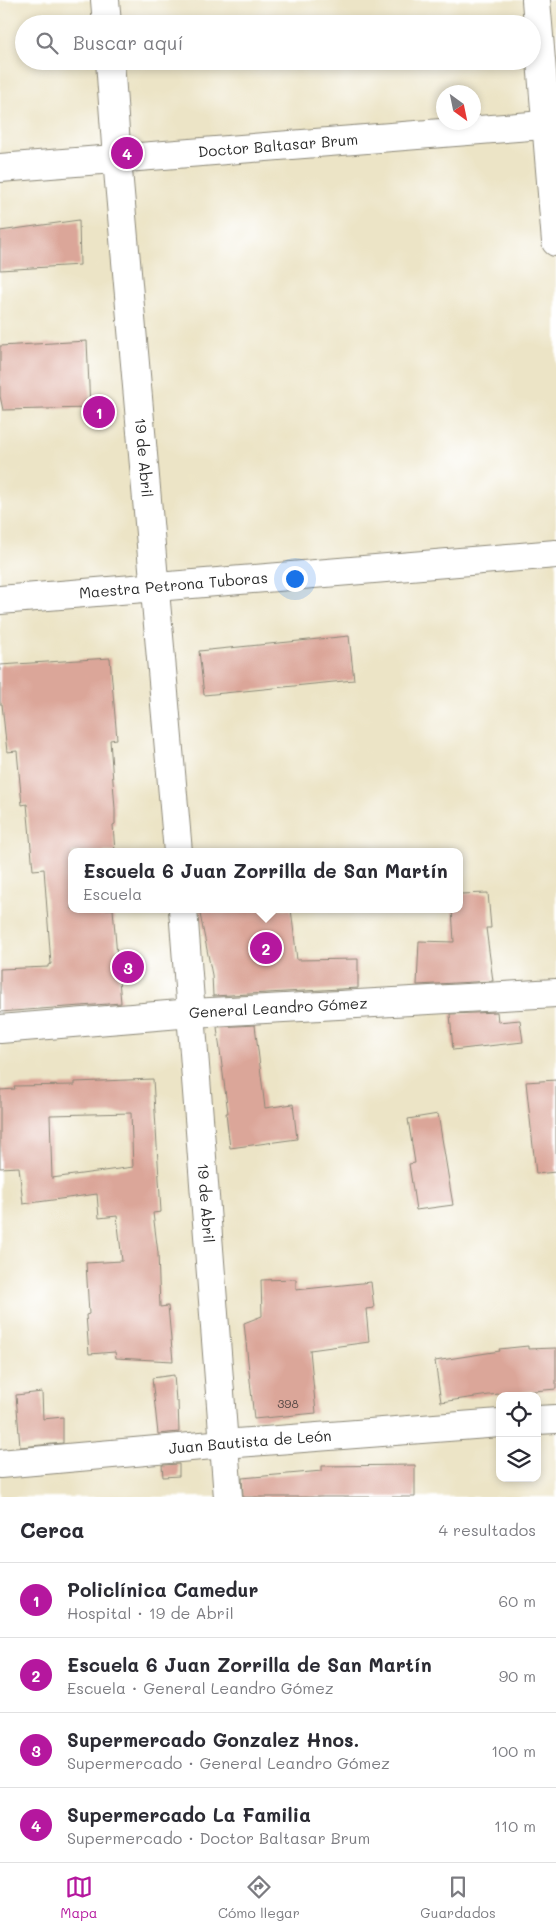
<!DOCTYPE html>
<html lang="es">
<meta charset="utf-8">
<style>
:root{--surface:#fff;--page:#f2f2f3;--text:#2b2b33;--muted:#7c7c81;--line:#e1e1e2;--accent:#b5179e}
body{margin:0;font-family:Mali,sans-serif;background:var(--page);color:var(--text)}
.controls{position:absolute;right:15px;bottom:15px;display:grid;overflow:hidden;border-radius:10px;box-shadow:0 2px 8px #0003}
.controls button{width:45px;height:45px;display:grid;place-items:center;padding:0;border:0;border-bottom:1px solid var(--line);background:var(--surface);color:var(--text);font:25px sans-serif}
.compass{position:absolute;left:436px;top:85px;width:45px;height:45px;border-radius:50%;background:var(--surface);box-shadow:0 2px 8px #0003;rotate:147deg}
.you{position:absolute;left:294px;top:578px;width:18px;height:18px;margin:-12px;border:4px solid #fff;border-radius:50%;background:#1a73e8;box-shadow:0 0 0 8px #1a73e833}
.badge{display:grid;place-items:center;width:32px;height:32px;border-radius:50%;background:var(--accent);color:#fff;font-size:16px;font-weight:700}
.pin{position:absolute;translate:-50% -50%;border:2px solid #fff;box-shadow:0 1px 5px #0006}
.popup{position:absolute;left:68px;top:848px;width:395px;height:65px;box-sizing:border-box;display:grid;place-content:center;border-radius:10px;background:var(--surface);filter:drop-shadow(0 1px 4px #0005);font-size:16px;white-space:nowrap;color:var(--muted)}
.popup b{font-size:19px;color:var(--text)}
.popup::after{content:'';position:absolute;left:50%;top:100%;margin-left:-10px;border:10px solid transparent;border-top-color:var(--surface)}
.list{margin:0;padding:0;list-style:none}
h2{display:flex;justify-content:space-between;align-items:center;height:65px;margin:0;padding:0 20px;font-size:21px}
h2 small{font-size:16px;font-weight:400;color:var(--muted)}
.list li{display:grid;grid-template-columns:32px 1fr auto;gap:15px;align-items:center;box-sizing:border-box;height:75px;padding:0 20px;border-top:1px solid var(--line)}
.list b{display:block;font-size:19px;white-space:nowrap}
.list p{margin:0;font-size:16px;white-space:nowrap;color:var(--muted)}
.list em{font-size:16px;font-style:normal;color:var(--muted)}
.icon{flex:none;width:28px;height:28px;fill:none;stroke:currentColor;stroke-width:2;stroke-linecap:round;stroke-linejoin:round}
.map{position:relative;flex:none;width:556px;height:1497px;overflow:hidden}
.search{position:absolute;background:var(--surface);box-shadow:0 2px 8px #0003;left:15px;right:15px;top:15px;height:55px;display:flex;align-items:center;gap:12px;box-sizing:border-box;padding:0 18px;border-radius:28px;color:var(--muted);font-size:19px}
.sheet{height:365px;background:var(--surface)}
nav{display:flex;justify-content:space-around;align-items:center;box-sizing:border-box;height:70px;border-top:1px solid var(--line);background:var(--surface);font-size:14px;color:var(--muted)}
nav a{display:grid;justify-items:center;gap:2px}
nav .on{color:var(--accent)}
.map>svg:first-child{display:block}
</style>
<div class="map">
<svg width="556" height="1497" viewBox="0 0 556 1497">
<rect width="100%" height="100%" fill="#fff"/>
<filter id="ink" filterUnits="userSpaceOnUse"><feTurbulence type="fractalNoise" baseFrequency=".02" numOctaves="2"/><feDisplacementMap in="SourceGraphic" scale="10" xChannelSelector="R" yChannelSelector="G"/><feConvolveMatrix kernelMatrix="1 2 1 2 8 2 1 2 1" color-interpolation-filters="sRGB"/></filter>
<filter id="wash" filterUnits="userSpaceOnUse"><feTurbulence type="fractalNoise" baseFrequency=".0096" numOctaves="4" result="noise"/><feDisplacementMap in="SourceGraphic" scale="20" xChannelSelector="R" yChannelSelector="G"/><feGaussianBlur stdDeviation="1.12" result="paint"/><feColorMatrix in="noise" values="0 0 0 0 0 0 0 0 0 0 0 0 0 0 0 0 0 1.4 0 .05"/><feComposite in="paint" operator="in"/></filter>
<g filter="url(#wash)">
<rect width="100%" height="100%" fill="#ece4c6"/>
<g id="blocks">
<path fill="#dba699" fill-rule="evenodd" d="M79,220L80,265L0,270V231Z
M87,341L90,408L3,410L0,396V346Z
M349,636L354,680L204,695L199,651Z
M110,658L117,739L110,740L115,809V824L113,825L115,852H72V909H113L121,1003L0,1012V969L48,967V965L51,964L44,869L33,870L27,804L22,805L17,751L7,752L2,704H0V665Z
M488,893L491,928H486L493,981L417,985L419,941L454,942L452,909H460V894Z
M199,909H291L297,960L358,959V988L213,996L212,975Z
M497,1012L498,1022L520,1020L523,1042L453,1050L450,1014Z
M255,1025L265,1108L293,1104L297,1139L230,1148L226,1113H228L217,1027Z
M153,1079L161,1212L153,1213L158,1253L160,1307L168,1306L173,1361L116,1358L115,1352L89,1354L86,1315L89,1314L86,1263L122,1261L117,1216L99,1218L97,1194L23,1204L19,1167L0,1168V1090L15,1089L14,1086L75,1085V1082ZM131,1113L133,1167L52,1178L50,1115Z
M556,1080V1172L536,1174L526,1082Z
M438,1114L453,1205L416,1210L409,1164L415,1163L408,1119Z
M296,1279V1290L371,1282L374,1308L366,1309L369,1342L310,1350L316,1413L254,1419L244,1323L262,1316L261,1280Z
M528,1346V1349L556,1348V1389L489,1395L441,1402L435,1361L500,1351L499,1349Z
M174,1375L176,1401H178L179,1432L158,1434L152,1378Z
M42,1392L43,1419L63,1417V1443L20,1447L16,1395Z
M179,1464V1476L163,1477L162,1465Z
M415,1465V1497H243L242,1478L322,1471V1466Z"/>
</g>
</g>
<g filter="url(#ink)">
<use href="#blocks" fill-opacity="0" stroke="#8c8878" stroke-width="1"/>
<g fill="none" stroke-linecap="round" stroke-linejoin="round">
<g stroke="#8c8878" stroke-width="30">
<g id="minor">
<path d="M105,0L107,24"/>
<path d="M536,0L556,242"/>
<path id="s1" d="M110,61L117,159L178,852"/>
<path id="s2" d="M0,168L556,124"/>
<path id="s3" d="M0,600L556,554"/>
<path id="s4" d="M183,909L228,1497"/>
<path id="s5" d="M0,1029L192,1013L556,993"/>
<path d="M537,1420L556,1419"/>
<path id="s6" d="M0,1464L224,1444L500,1423"/>
</g>
</g>
<use href="#minor" stroke="#fff" stroke-width="28"/>
</g>
</g>
<g text-anchor="middle" stroke-width="4.5" stroke-linejoin="round" paint-order="stroke">
<g font-size="12" fill="#574a46">
<text x="288" y="1408">398</text>
</g>
<g font-size="15" fill="#2b2b2b" stroke="#fff">
<text dy="5" stroke="none"><textPath href="#s2" startOffset="279">Doctor Baltasar Brum</textPath></text>
<text dy="5" stroke="none"><textPath href="#s1" startOffset="398">19 de Abril</textPath></text>
<text dy="5" stroke="none"><textPath href="#s3" startOffset="174">Maestra Petrona Tuboras</textPath></text>
<text dy="5" stroke="none"><textPath href="#s5" startOffset="279">General Leandro Gómez</textPath></text>
<text dy="5" stroke="none"><textPath href="#s4" startOffset="295">19 de Abril</textPath></text>
<text dy="5" stroke="none"><textPath href="#s6" startOffset="251">Juan Bautista de León</textPath></text>
</g>
</g>
</svg>
<div class="controls">
<button><svg class="icon" aria-label="locate" viewBox="0 0 24 24"><circle cx="12" cy="12" r="6"/><path d="M12 2v4M12 18v4M2 12h4M18 12h4"/></svg></button>
<button><svg class="icon" aria-label="layers" viewBox="0 0 24 24"><path d="M12 4l9 5-9 5-9-5zM3 14l9 5 9-5"/></svg></button>
</div>
<svg class="compass" viewBox="-18 -18 36 36"><path d="M0-13l5 13h-10z" fill="#e53935"/><path d="M0 13l5-13h-10z" fill="#7c7c81"/></svg>
<div class="you"></div>
<div class="pin badge" style="left:99px;top:412px">1</div>
<div class="pin badge" style="left:266px;top:948px">2</div>
<div class="popup"><b>Escuela 6 Juan Zorrilla de San Martín</b>Escuela</div>
<div class="pin badge" style="left:128px;top:967px">3</div>
<div class="pin badge" style="left:127px;top:153px">4</div>
<div class="search"><svg class="icon" aria-label="search" viewBox="0 0 24 24"><circle cx="10" cy="10" r="6"/><path d="M15 15l6 6"/></svg>Buscar aquí</div>
</div>
<section class="sheet">
<h2>Cerca<small>4 resultados</small></h2>
<ul class="list">
<li><span class="badge">1</span><div><b>Policlínica Camedur</b><p>Hospital · 19 de Abril</p></div><em>60 m</em></li>
<li><span class="badge">2</span><div><b>Escuela 6 Juan Zorrilla de San Martín</b><p>Escuela · General Leandro Gómez</p></div><em>90 m</em></li>
<li><span class="badge">3</span><div><b>Supermercado Gonzalez Hnos.</b><p>Supermercado · General Leandro Gómez</p></div><em>100 m</em></li>
<li><span class="badge">4</span><div><b>Supermercado La Familia</b><p>Supermercado · Doctor Baltasar Brum</p></div><em>110 m</em></li>
</ul>
</section>
<nav>
<a class="on"><svg class="icon" aria-label="map" viewBox="0 0 24 24"><path d="M3 6l6-2 6 2 6-2v14l-6 2-6-2-6 2zM9 4v14M15 6v14"/></svg>Mapa</a>
<a><svg class="icon" aria-label="directions" viewBox="0 0 24 24"><path d="M12 3l9 9-9 9-9-9zM9 14v-3h6M13 9l2 2-2 2"/></svg>Cómo llegar</a>
<a><svg class="icon" aria-label="saved" viewBox="0 0 24 24"><path d="M7 4h10v16l-5-4-5 4z"/></svg>Guardados</a>
</nav>
